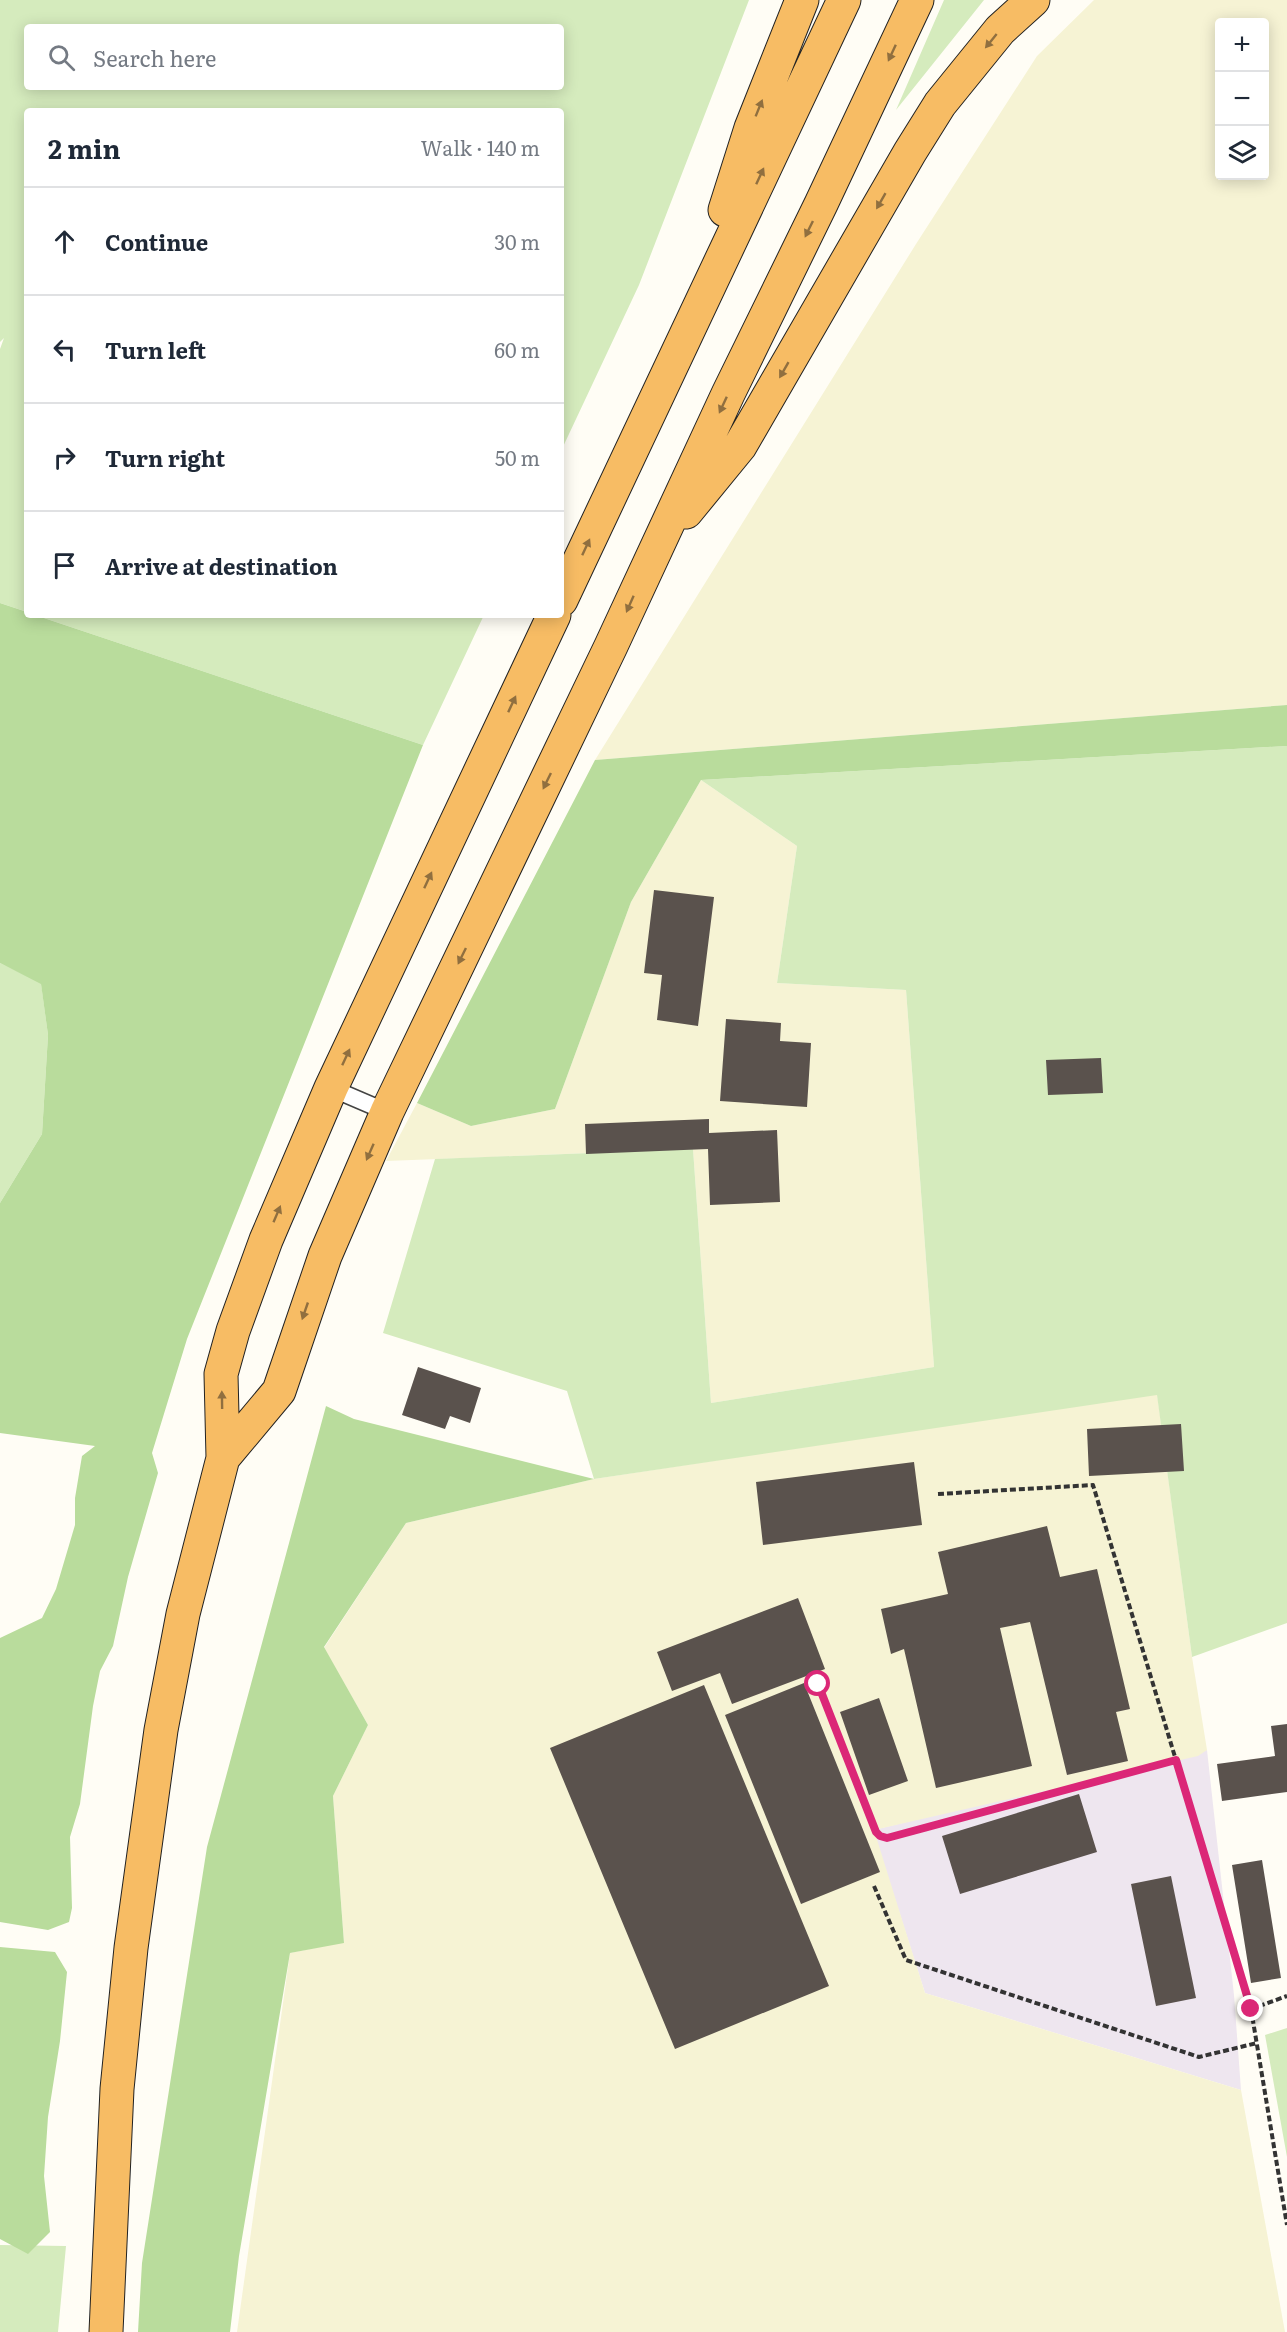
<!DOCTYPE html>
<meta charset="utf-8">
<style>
:root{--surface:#fff;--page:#f6f6f7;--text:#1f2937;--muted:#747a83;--line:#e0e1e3}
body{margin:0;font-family:Literata,serif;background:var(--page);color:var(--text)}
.controls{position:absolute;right:18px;top:18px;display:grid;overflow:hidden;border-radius:6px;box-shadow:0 3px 15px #0003}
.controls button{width:54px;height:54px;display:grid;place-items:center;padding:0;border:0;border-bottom:2px solid var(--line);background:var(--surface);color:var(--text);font:30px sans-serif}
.stop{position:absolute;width:18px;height:18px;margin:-14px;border:4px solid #db2777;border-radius:50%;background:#fff}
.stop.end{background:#db2777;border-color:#fff;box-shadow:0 2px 6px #0008}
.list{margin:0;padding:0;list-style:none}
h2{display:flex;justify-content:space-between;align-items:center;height:78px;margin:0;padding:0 24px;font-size:26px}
h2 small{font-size:20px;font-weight:400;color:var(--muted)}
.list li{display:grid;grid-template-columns:39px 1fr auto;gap:18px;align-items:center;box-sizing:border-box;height:108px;padding:0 24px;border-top:2px solid var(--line)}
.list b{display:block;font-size:22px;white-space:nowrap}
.list em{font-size:20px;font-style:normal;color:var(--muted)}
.icon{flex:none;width:33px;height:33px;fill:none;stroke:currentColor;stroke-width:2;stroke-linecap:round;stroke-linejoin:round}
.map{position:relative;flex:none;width:1287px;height:2332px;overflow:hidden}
.search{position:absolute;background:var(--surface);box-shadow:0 3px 15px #0003;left:24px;top:24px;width:540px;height:66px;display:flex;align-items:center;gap:15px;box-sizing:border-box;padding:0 21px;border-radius:6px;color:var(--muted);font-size:22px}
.panel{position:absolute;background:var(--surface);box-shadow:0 3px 15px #0003;left:24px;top:108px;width:540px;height:510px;border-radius:6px}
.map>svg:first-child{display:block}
</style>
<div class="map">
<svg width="1287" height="2332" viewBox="0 0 1287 2332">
<rect width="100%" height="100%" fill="#fffdf5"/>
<path fill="#eee6ef" d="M1207,1750L1234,1995L1241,2090L925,1993L873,1830Z"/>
<path fill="#f6f3d4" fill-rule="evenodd" d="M1094,0H1287V705L595,760L916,244L1037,56ZM1220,22H1264V176H1220Z
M701,780L797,846L777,983L906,990L934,1367L711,1403L693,1149L386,1161L417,1103L471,1126L555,1109L631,902Z
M1157,1393L1192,1657L1207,1750L1198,1756L874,1830L925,1993L1241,2090L1285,2332H237L290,1953L344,1942L333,1796L368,1725L324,1648L406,1523L594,1479Z"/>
<path fill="#d5ebbd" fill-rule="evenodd" d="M0,0H749L639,285L561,451V111H27V612L0,603V349L4,338L0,342ZM27,27H561V87H27Z
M944,0H984L896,110Z
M35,615H484L423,745Z
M1287,746V1623L1192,1657L1157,1395L594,1479L567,1391L383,1333L435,1159L693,1149L711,1403L934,1367L906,990L777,983L797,846L701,780Z
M0,963L41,983L48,1035L42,1134L0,1203Z
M1287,2028V2157L1265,2035Z
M0,2245L66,2246L58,2332H0Z"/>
<path fill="#b9dc9c" d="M0,603L27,612V615H35L423,745L187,1339L167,1404L152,1453L158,1473L128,1577L113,1646L100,1671L93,1706L80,1804L70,1837L72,1908L69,1922L48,1930L0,1922V1638L42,1618L56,1589L75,1525V1498L82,1456L95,1446L0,1433V1203L42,1134L48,1035L41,984L0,963Z
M1287,705V746L701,780L631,902L555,1109L471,1126L417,1103L595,760Z
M326,1406L354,1419L594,1479L406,1523L324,1647L368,1725L333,1796L344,1943L290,1953L239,2256L230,2332H138L142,2263L207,1847Z
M0,1947L55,1952L67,1972L60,2041L48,2117L44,2176L50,2232L28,2254L0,2239Z"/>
<path fill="#5a524d" d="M654,890L714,897L698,1026L657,1020L662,975L644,973Z
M726,1019L781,1023L780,1041L811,1043L807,1107L720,1101Z
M1101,1058L1103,1093L1048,1095L1046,1060Z
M709,1119V1133L777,1130L780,1202L710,1205L708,1149L586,1154L585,1124Z
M418,1367L481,1388L470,1423L450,1416L445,1429L402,1415Z
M1181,1424L1184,1471L1089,1476L1087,1429Z
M914,1462L922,1525L763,1545L756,1482Z
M1047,1526L1060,1577L1097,1569L1130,1709L1116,1712L1128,1761L1067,1775L1030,1622L1000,1628L1032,1766L936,1788L904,1649L891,1654L881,1609L948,1594L938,1552Z
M798,1598L825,1669L732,1704L720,1673L672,1691L657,1652Z
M804,1683L880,1872L801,1904L725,1715Z
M704,1685L829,1986L675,2049L550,1748Z
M879,1698L908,1781L869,1795L840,1712Z
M1287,1724V1792L1222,1801L1217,1764L1275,1756L1271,1726Z
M1079,1794L1097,1852L960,1894L942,1836Z
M1262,1860L1281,1978L1251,1983L1232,1865Z
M1171,1876L1196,1998L1156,2006L1131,1884Z"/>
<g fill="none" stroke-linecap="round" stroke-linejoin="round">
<g stroke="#444" stroke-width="19">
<path id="service" d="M331,1088L387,1112"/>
</g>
<g stroke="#222" stroke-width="35">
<path id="trunk" d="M725,210L751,128L802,0
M686,512L740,446L910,152L940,104L1000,30L1033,0
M561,600L844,0
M223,1458L279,1391L325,1256L387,1112L611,646L728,394L821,204L917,0
M106,2332L117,2089L131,1948L161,1730L183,1614L223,1458L221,1374L233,1331L266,1240L331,1088L554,615"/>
</g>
<path stroke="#333" stroke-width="4" stroke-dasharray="6 3" stroke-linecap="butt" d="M938,1494L1093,1485L1251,2009L1287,1996
M818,1684L876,1832L880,1836L887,1837L1176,1759
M874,1886L906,1960L1199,2057L1257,2043
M1251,2009L1287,2225"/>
<use href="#service" stroke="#fff" stroke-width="16"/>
<use href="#trunk" stroke="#f7bc64" stroke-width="33"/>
</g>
<defs><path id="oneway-solid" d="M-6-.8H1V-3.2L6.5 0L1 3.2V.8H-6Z" transform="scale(1.5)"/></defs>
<g fill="#906f3f">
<use href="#oneway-solid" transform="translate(991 41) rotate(129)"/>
<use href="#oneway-solid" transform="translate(892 53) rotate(115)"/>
<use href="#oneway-solid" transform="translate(759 108) rotate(-68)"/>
<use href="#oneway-solid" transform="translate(760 176) rotate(-65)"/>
<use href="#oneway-solid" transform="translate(881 201) rotate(120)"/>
<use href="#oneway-solid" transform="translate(809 229) rotate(116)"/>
<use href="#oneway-solid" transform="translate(784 370) rotate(120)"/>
<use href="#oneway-solid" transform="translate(723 405) rotate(115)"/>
<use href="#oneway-solid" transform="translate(586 547) rotate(-65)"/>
<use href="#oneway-solid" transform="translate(630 604) rotate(114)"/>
<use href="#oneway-solid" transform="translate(512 704) rotate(-65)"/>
<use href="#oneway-solid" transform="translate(547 781) rotate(116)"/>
<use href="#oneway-solid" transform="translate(428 880) rotate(-65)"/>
<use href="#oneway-solid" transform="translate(462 956) rotate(116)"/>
<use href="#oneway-solid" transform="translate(346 1057) rotate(-65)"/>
<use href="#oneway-solid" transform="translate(370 1152) rotate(114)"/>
<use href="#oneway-solid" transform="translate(277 1214) rotate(-67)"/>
<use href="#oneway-solid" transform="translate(305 1311) rotate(109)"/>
<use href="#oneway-solid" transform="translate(222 1400) rotate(-91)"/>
</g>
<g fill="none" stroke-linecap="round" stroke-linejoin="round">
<path stroke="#db2777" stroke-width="8" d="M818,1684L876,1832L880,1836L887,1838L1176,1760L1251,2009"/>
</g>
</svg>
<div class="controls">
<button>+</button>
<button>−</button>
<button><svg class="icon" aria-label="layers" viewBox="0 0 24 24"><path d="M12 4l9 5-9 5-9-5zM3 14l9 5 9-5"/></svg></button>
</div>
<div class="stop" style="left:818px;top:1684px"></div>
<div class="stop end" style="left:1251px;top:2009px"></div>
<div class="search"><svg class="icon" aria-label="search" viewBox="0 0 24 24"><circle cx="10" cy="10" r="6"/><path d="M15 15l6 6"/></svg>Search here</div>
<section class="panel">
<h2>2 min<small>Walk · 140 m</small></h2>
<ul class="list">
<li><svg class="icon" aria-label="ahead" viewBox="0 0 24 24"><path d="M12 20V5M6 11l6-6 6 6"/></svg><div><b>Continue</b></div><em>30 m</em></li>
<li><svg class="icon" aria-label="left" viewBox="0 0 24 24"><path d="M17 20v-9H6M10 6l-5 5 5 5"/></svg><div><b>Turn left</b></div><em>60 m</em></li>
<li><svg class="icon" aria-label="right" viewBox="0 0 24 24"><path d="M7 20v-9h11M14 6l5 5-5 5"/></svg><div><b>Turn right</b></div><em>50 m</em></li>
<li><svg class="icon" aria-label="arrive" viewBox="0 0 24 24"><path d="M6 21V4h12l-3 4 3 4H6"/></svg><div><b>Arrive at destination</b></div></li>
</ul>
</section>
</div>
